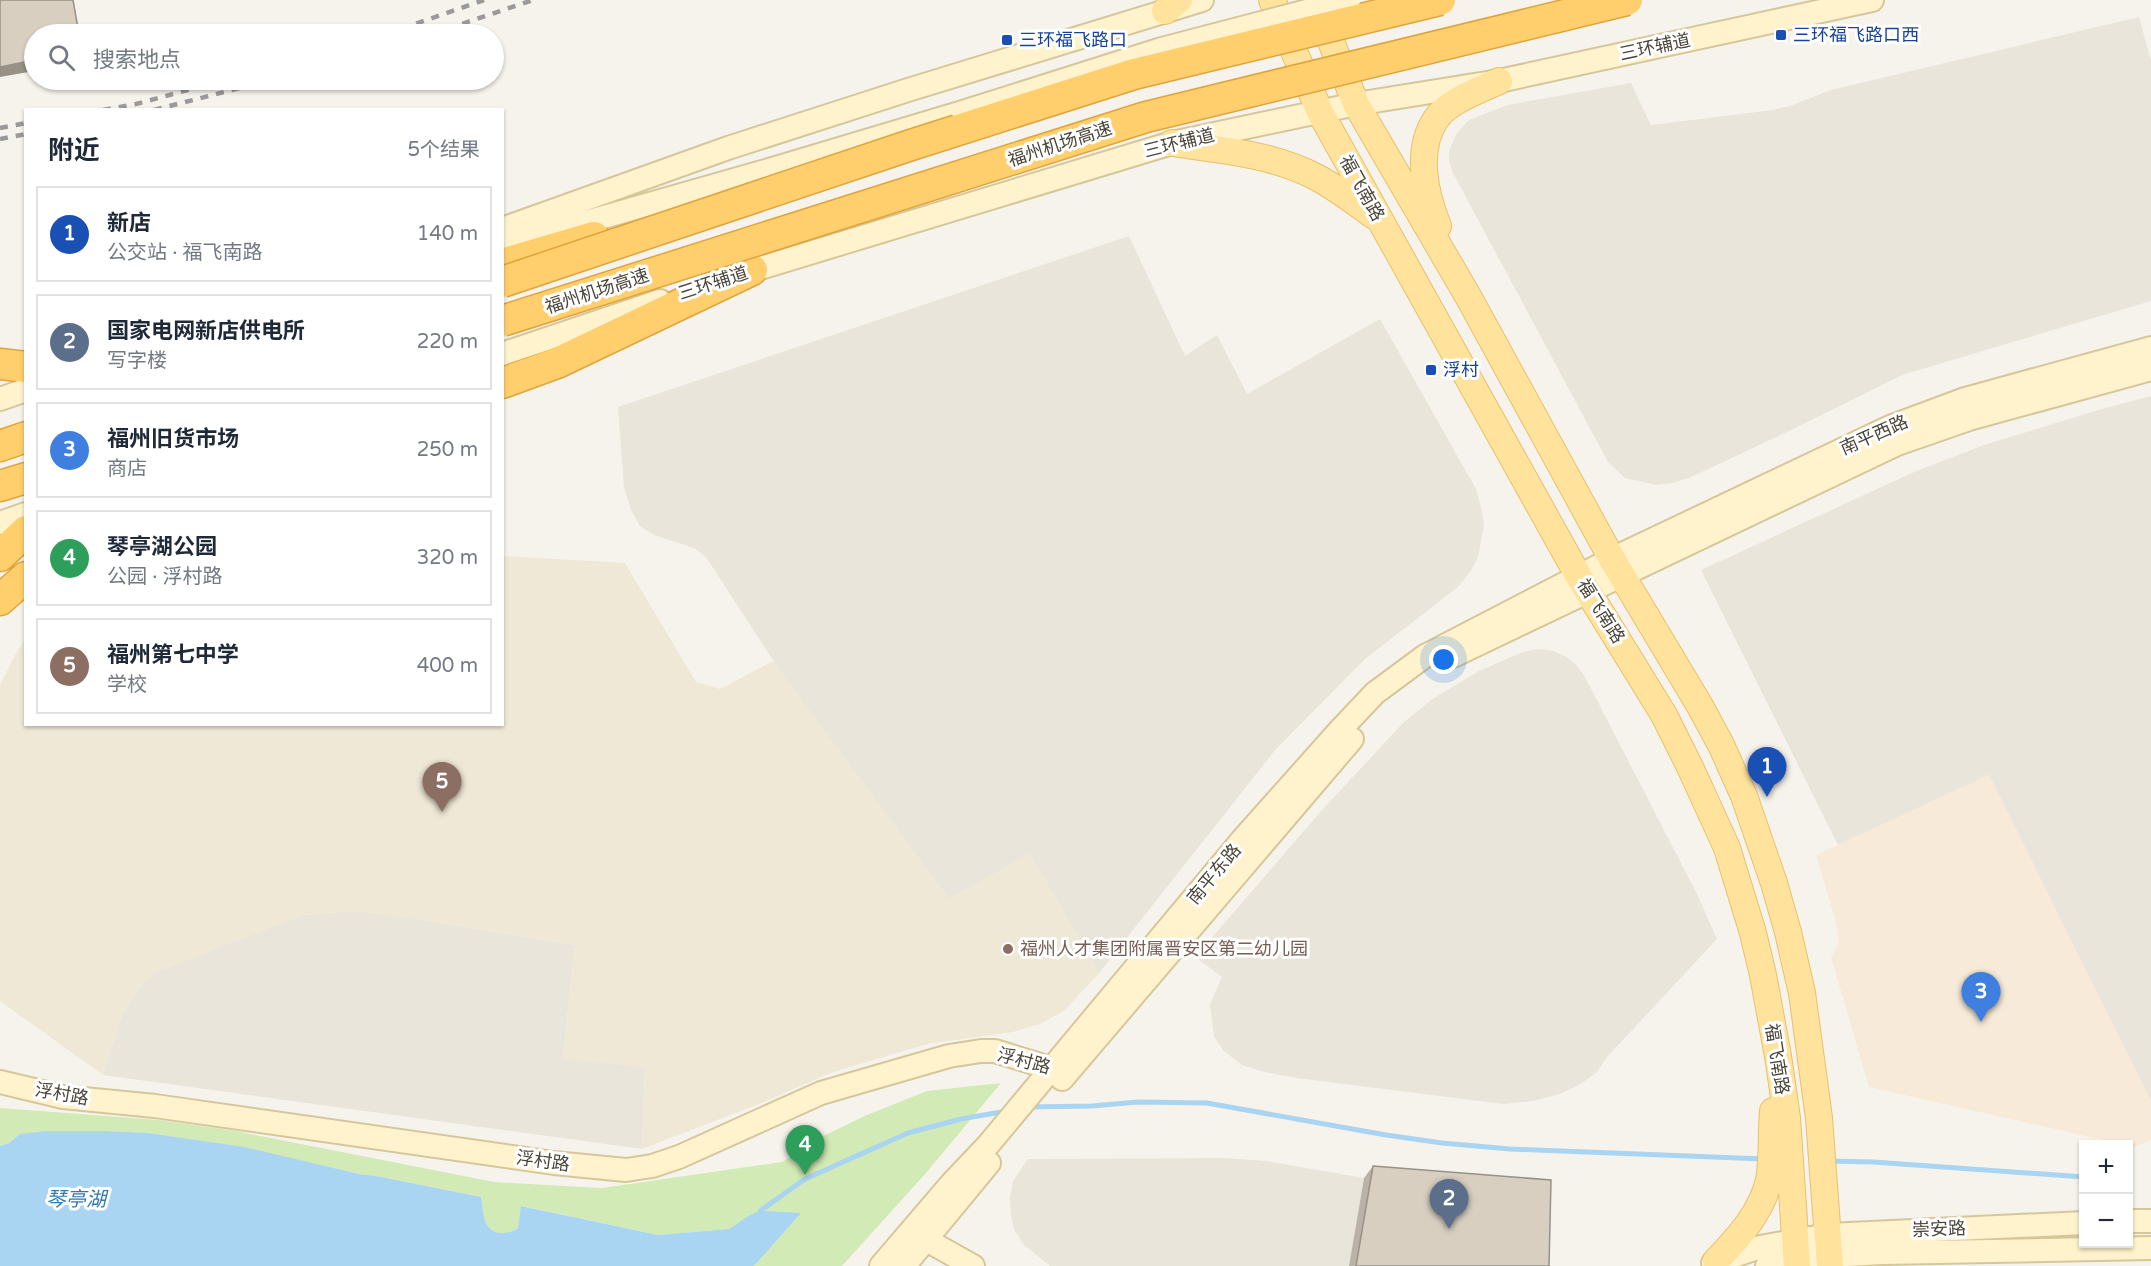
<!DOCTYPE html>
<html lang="zh">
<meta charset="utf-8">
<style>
:root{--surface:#fff;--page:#f2f2f3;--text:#1f2937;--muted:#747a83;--line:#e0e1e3;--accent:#0f766e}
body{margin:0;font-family:"Varela Round","Noto Sans SC",sans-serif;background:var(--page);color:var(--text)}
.controls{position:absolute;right:18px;bottom:18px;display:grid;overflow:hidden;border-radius:0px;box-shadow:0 2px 4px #0004}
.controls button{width:54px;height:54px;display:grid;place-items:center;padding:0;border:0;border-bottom:2px solid var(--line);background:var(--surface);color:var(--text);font:30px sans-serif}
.you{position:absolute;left:1444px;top:660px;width:21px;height:21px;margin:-15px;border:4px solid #fff;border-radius:50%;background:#1a73e8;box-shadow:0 0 0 9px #1a73e833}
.badge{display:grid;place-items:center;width:39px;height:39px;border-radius:50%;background:var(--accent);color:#fff;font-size:20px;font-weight:700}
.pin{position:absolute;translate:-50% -50px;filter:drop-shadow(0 2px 3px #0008)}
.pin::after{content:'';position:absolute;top:32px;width:21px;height:18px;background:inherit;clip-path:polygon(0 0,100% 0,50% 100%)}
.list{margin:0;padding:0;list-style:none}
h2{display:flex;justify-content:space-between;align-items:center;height:78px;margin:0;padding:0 24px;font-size:26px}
h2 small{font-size:20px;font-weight:400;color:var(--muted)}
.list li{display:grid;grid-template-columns:39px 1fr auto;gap:18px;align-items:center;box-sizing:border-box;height:96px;margin:0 12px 12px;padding:0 12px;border:2px solid var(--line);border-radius:0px}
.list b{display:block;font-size:22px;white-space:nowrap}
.list p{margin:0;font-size:20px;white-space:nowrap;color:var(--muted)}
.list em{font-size:20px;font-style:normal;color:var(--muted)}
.icon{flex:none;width:33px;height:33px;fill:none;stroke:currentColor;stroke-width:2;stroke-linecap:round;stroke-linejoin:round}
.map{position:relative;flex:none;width:2151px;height:1266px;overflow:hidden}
.search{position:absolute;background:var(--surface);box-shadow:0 2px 4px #0004;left:24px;top:24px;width:480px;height:66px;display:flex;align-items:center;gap:15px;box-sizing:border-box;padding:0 21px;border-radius:33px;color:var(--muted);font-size:22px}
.panel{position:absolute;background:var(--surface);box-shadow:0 2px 4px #0004;left:24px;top:108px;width:480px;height:618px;border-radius:0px}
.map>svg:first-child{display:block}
</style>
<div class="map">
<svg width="2151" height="1266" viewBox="0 0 2151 1266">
<rect width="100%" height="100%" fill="#f6f3ec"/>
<path fill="#eae5da" d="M2139,17L2151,61V301L1902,375L1791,430L1689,478L1672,483L1656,485L1625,478L1608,462L1453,173L1449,161V152L1452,144L1457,133L1469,120L1507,105L1631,83L1651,125L1773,110L1790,106L1831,90Z
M1129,236L1185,356L1217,335L1247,394L1380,319L1476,489L1481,507L1484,525L1478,557L1470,572L1458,587L1365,659L1276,749L1099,973L1030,854L949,899L782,674L706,557L694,548L654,535L640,526L631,510L624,487L618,407Z
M2151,396V1101L1989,775L1838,845L1701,570L1914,472L1984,445L2102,409Z
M1539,649L1553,651L1567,657L1575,664L1584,675L1697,894L1717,939L1608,1056L1596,1073L1579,1085L1560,1094L1533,1101L1503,1104L1297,1078L1264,1072L1242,1065L1224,1051L1214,1037L1210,1004L1222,977L1195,957L1323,809L1403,723L1431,700L1479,671L1523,652Z
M354,911L384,914L575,945L563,1057L645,1068L642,1149L103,1075L122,1015L142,984L157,971L303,915Z
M1225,1158L1266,1161L1364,1178L1349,1266H1050L1023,1244L1014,1229L1011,1216L1010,1198L1013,1181L1028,1159Z"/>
<path fill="#f7ead8" d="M1989,775L2151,1101V1140L2135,1147L1869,1087L1831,957L1839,943L1835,919L1816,855Z"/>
<path fill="#efe8d6" d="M503,556L625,563L696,682L720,689L773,661L949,899L1030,854L1099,973L1065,1010L1040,1024L1013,1032L927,1044L830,1073L759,1104L642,1149L645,1068L563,1058L575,945L384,914L354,911L303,915L157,972L142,984L122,1015L103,1075L0,1001V685L15,655L25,639L26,724H502Z"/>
<path fill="#d2eab5" d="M1001,1083L926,1173L842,1266H754L800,1213L748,1216L729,1229L658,1235L522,1206L518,1228C504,1237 488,1236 484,1217C482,1210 483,1204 481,1197L376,1176L359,1174L240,1147L148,1133L106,1131L20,1134L9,1143L0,1146V1108L159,1120L230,1130L494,1182L602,1188L782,1162L817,1139L867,1115L927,1091Z"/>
<path fill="#a9d4f2" d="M48,1131H106L148,1133L244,1147L359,1174L376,1176L481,1197C483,1204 482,1210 484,1217C488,1235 504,1237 518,1228L521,1206L658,1235L729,1229L748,1216L760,1211L801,1213L754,1266H0V1146L9,1143L20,1134Z"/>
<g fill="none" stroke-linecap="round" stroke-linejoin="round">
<path stroke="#a9d4f2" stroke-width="5" d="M1028,1107L1092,1106L1138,1102L1207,1103L1386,1135L1442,1143L1510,1149L1764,1159
M1828,1161L1873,1162L2084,1177
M760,1211L805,1179L908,1133L961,1119L1007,1111"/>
<g stroke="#d6c79b" stroke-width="26">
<path id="secondary" d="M502,229L728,148L908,90L1202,0
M502,240L537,236L769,170L963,112
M737,275L1172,143L1356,104L1499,81L1872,0
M502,354L660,301
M0,399L26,390
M0,523L26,514
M1453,656L1897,444L1969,419L2151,369
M1062,1079L1352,739
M0,1082L63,1097L155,1106L554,1163L626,1170L652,1166L679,1157L821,1093L949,1056L981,1051H995L1063,1072
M2128,1221H2151
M914,1233L973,1266
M1713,1263L1760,1247L1828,1235L2084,1223
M881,1266L952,1183L988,1145L1242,840L1340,730L1375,693L1425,656L1612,559L1890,427L1965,399L2151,348
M904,1266L989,1163
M1767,1266L1830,1256L1882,1253L2151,1248"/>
</g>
<g stroke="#e6c16a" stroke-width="28">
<path id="primary" d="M1272,0L1320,112L1579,577L1664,715L1690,767L1727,848L1753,933L1763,975L1778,1056L1787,1118L1797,1266
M1318,9L1356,104L1469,298L1612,559L1700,706L1721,745L1744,796L1774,883L1788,932L1802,993L1819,1118L1830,1266
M1165,11L1179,0
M1172,143C1221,150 1272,154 1316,177C1337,188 1356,203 1374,216
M1438,226C1425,194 1415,150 1436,119C1448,101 1480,90 1499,81
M1716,1261C1738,1238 1762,1212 1769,1180C1773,1158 1771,1133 1773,1111"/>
</g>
<g stroke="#e0a43c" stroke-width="33">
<path id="highway" d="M502,264L594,237
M0,364L26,367
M502,383L557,363L752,270
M0,446L26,437
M0,486L26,478
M0,556L26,531
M0,600L26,577"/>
</g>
<use href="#secondary" stroke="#fff3cd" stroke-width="22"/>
<use href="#primary" stroke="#ffe39c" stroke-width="26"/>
<use href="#highway" stroke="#ffcf6e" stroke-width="30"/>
<path stroke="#9a9a9a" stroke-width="4.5" stroke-dasharray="8 8" stroke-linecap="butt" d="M386,34L484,0
M432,34L533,0
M103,110L136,104L225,80
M154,110L271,80
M0,128L26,123
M0,139L26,134"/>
<g stroke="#d6c79b" stroke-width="26" stroke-linecap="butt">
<path id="secondary-bridge" d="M963,112L1162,49L1349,0"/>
</g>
<g stroke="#e0a43c" stroke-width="33" stroke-linecap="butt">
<path id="highway-bridge" d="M502,282L911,145L1134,74L1440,0
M502,321L1146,117L1627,0"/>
</g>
<use href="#secondary-bridge" stroke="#fff3cd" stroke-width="22"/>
<use href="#highway-bridge" stroke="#ffcf6e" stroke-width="30"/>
</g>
<path fill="#bab2a6" d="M1373,1166L1549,1266H1349L1364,1178Z"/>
<path fill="#979187" d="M34,60V71L0,77V67Z"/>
<path fill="#d8cfc1" stroke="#979187" stroke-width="1.5" d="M0,0H73L79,34H34V60L0,67Z
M1373,1166L1551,1180L1549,1266H1356Z"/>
<g fill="#1a4fb4" stroke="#fff" stroke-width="2">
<rect x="1775" y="29" width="12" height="12" rx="3"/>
<rect x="1001" y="34" width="12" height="12" rx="3"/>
<rect x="1425" y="364" width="12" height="12" rx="3"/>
</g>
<circle fill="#8d6e63" stroke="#fff" stroke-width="2" cx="1008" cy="949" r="6"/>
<g text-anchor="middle" stroke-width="6" stroke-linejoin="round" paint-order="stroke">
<g font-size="18" fill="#164399" stroke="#fff" text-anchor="start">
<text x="1793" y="41">三环福飞路口西</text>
<text x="1019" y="46">三环福飞路口</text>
<text x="1443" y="376">浮村</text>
</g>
<g font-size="18" fill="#4b4439" stroke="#fff">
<text transform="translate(1655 47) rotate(-12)" y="6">三环辅道</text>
<text transform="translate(1179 143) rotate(-14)" y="6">三环辅道</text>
<text transform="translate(1060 144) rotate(-18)" y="6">福州机场高速</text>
<text transform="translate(1362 188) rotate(61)" y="6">福飞南路</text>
<text transform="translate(713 283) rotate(-18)" y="6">三环辅道</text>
<text transform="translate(597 291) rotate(-18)" y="6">福州机场高速</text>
<text transform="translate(1874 435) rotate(-24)" y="6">南平西路</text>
<text transform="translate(1601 611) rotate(58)" y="6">福飞南路</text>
<text transform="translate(1214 874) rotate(-50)" y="6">南平东路</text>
<text transform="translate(1777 1059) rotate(81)" y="6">福飞南路</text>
<text transform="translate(1024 1061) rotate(15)" y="6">浮村路</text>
<text transform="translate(62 1094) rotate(10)" y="6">浮村路</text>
<text transform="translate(543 1161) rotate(8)" y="6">浮村路</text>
<text transform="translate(1939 1229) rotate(-2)" y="6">崇安路</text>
</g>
<g font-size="18" fill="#785e54" stroke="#fff" text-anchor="start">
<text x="1020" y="955">福州人才集团附属晋安区第二幼儿园</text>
</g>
<g font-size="20" font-style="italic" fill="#2e7ab2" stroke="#fff">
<text x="76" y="1206">琴亭湖</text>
</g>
</g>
</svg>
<div class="controls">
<button>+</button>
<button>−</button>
</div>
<div class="you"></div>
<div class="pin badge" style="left:1767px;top:797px;background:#1a4fb4">1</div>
<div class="pin badge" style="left:1449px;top:1229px;background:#5c6f8a">2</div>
<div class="pin badge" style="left:1981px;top:1022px;background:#3f7fe0">3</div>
<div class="pin badge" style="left:805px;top:1175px;background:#2e9e5b">4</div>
<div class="pin badge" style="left:442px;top:812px;background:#8d6e63">5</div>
<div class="search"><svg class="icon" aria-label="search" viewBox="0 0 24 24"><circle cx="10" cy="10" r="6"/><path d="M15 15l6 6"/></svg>搜索地点</div>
<section class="panel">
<h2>附近<small>5个结果</small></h2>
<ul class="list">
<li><span class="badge" style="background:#1a4fb4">1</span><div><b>新店</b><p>公交站 · 福飞南路</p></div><em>140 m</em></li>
<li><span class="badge" style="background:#5c6f8a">2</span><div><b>国家电网新店供电所</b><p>写字楼</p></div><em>220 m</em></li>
<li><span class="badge" style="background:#3f7fe0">3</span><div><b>福州旧货市场</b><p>商店</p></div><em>250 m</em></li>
<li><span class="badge" style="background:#2e9e5b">4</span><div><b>琴亭湖公园</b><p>公园 · 浮村路</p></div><em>320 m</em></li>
<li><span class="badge" style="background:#8d6e63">5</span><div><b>福州第七中学</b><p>学校</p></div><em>400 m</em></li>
</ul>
</section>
</div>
